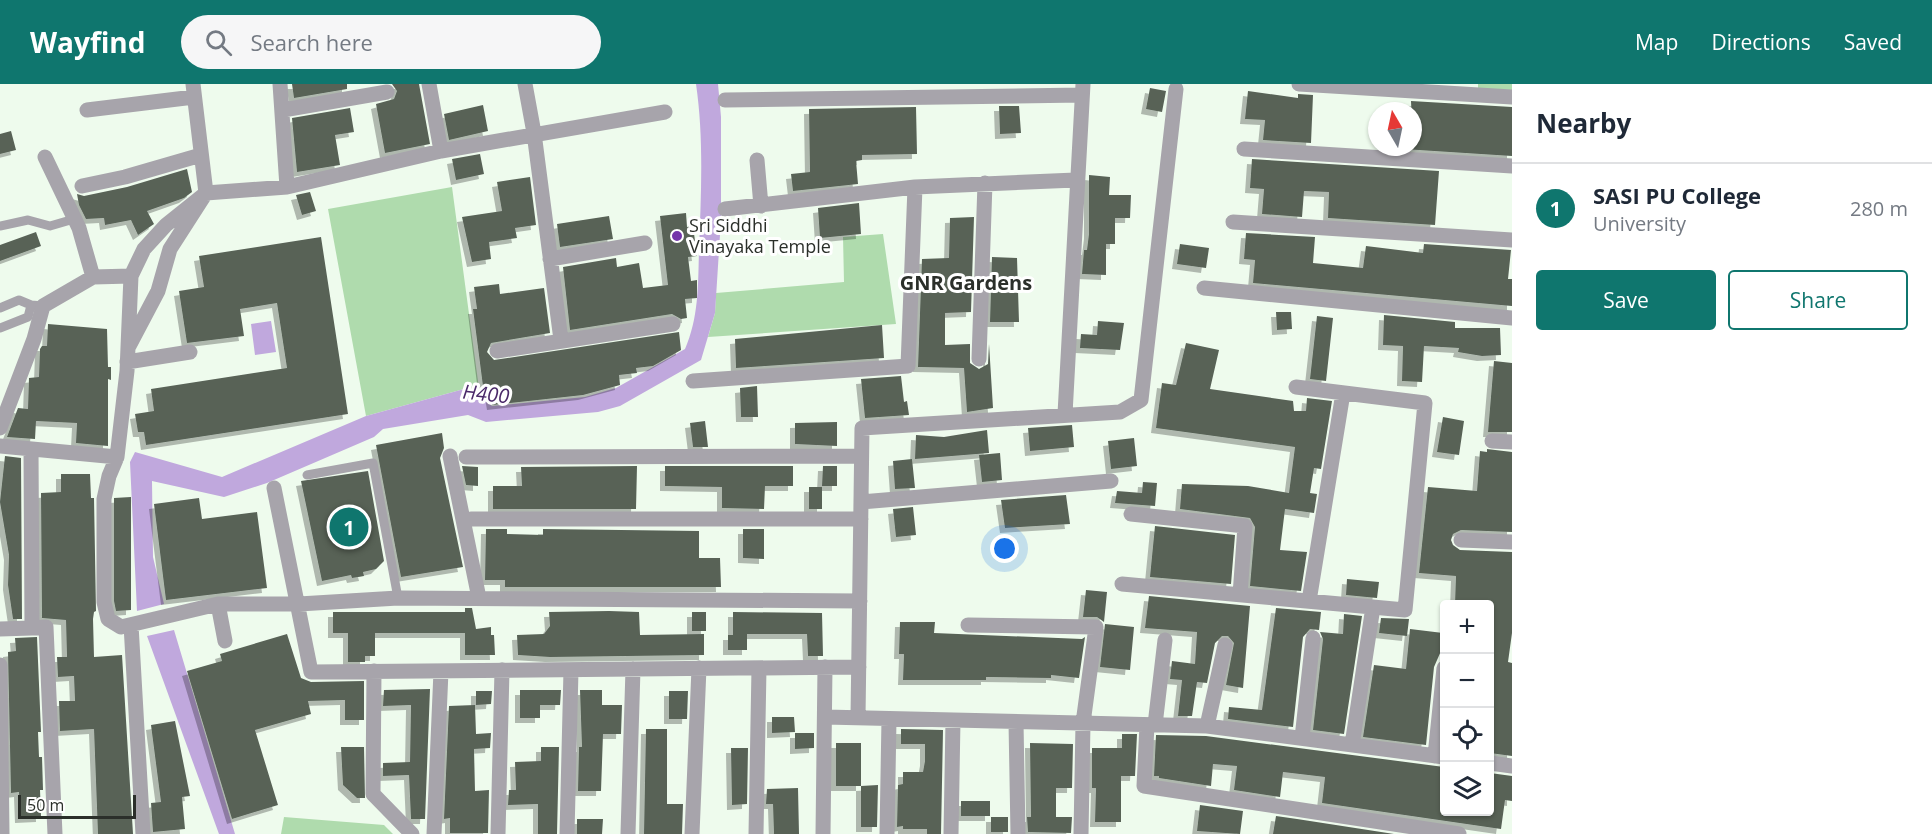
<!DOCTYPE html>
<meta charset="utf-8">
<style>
:root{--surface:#fff;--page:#f6f6f7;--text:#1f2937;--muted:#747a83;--line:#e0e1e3;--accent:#0f766e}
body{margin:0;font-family:"Open Sans",sans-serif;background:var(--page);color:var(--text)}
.controls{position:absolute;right:18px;bottom:18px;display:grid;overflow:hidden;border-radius:6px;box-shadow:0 2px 4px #0004}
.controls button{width:54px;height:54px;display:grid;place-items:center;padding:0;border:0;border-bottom:2px solid var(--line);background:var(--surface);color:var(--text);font:30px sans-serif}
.compass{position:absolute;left:1368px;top:18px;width:54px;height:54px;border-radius:50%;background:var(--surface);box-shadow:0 2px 4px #0004;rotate:351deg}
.scale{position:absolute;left:18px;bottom:15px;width:118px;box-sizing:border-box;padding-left:6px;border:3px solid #2b2f2a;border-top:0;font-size:16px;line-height:21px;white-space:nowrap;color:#2b2f2a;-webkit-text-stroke:4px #fff;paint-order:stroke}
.you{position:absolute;left:1005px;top:465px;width:21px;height:21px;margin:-15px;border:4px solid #fff;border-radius:50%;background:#1a73e8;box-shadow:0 0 0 9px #1a73e833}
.badge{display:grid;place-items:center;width:39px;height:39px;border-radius:50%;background:var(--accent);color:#fff;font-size:20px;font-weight:700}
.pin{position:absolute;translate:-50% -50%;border:3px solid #fff;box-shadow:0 2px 6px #0006}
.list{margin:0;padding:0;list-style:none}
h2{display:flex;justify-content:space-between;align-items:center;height:78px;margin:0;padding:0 24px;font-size:26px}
h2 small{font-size:20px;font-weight:400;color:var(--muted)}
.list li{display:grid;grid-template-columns:39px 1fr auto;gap:18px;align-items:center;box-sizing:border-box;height:90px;padding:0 24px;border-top:2px solid var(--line)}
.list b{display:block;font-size:22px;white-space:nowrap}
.list p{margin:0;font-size:20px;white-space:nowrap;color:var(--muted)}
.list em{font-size:20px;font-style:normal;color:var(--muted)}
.actions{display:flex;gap:12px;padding:18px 24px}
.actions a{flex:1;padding:14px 0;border:2px solid var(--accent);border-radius:6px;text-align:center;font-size:21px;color:var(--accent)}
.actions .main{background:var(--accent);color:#fff}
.icon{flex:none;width:33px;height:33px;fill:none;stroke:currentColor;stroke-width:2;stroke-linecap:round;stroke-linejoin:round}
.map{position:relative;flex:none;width:1512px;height:750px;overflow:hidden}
header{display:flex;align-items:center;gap:36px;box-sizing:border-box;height:84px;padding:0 30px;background:var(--accent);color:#fff}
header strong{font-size:28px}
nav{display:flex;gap:33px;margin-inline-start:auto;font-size:21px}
.search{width:420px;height:54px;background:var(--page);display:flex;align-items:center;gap:15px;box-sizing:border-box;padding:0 21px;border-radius:33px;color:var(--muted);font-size:22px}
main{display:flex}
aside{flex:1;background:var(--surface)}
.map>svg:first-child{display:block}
</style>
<header>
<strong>Wayfind</strong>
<div class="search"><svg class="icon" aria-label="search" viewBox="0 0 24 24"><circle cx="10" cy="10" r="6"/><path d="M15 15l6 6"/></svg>Search here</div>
<nav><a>Map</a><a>Directions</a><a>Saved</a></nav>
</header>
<main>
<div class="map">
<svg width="1512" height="750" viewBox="0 0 1512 750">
<defs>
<filter id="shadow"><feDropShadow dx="-5" dy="5" stdDeviation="0" flood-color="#0004"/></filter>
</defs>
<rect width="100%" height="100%" fill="#eefbed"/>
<path fill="#afdbad" d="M1478,0H1512V6L1478,5Z
M452,103L480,312L464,305L366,332L328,125Z
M883,150L896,240L708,253L715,229L716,209L844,198L843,153Z
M284,733L384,741L393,750H281Z"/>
<path fill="#c0a8dd" d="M696,0H718L721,33V135L715,229L701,276L620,322L598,328L486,338L468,331L383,345L374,353L267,399L224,413L152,397L153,473L164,520L137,527L130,378L135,368L222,393L366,332L464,305L480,312L492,322L585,313L616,304L685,265C699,233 698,200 699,166C701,111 704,54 696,0Z
M271,237L276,268L255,271L251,240Z
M174,546L235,750H219L147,552Z"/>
<path fill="#586257" filter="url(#shadow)" d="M292,0H347V5L294,14Z
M392,0H419L430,60L385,69L376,20L394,15L397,7Z
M1150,4L1166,7L1162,28L1146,25Z
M1248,7L1298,14V10L1313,11L1311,59L1263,56L1265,36L1245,35Z
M1411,17L1512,23V72L1403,65V63H1413Z
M483,21L488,47L449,56L444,30Z
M999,22H1019L1021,49L1000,50Z
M916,23L917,70L862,71V76L856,77L858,100L793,107L791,90L810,88L809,25Z
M350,24L354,48L335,51L340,81L297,88L292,34Z
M11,47L16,66L0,70V50Z
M480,70L484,90L456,96L452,75Z
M1252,75L1439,87L1435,141L1328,134L1329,108L1304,107L1302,133L1262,130L1264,105L1250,104Z
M187,85L192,108L184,114L147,127L154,140L138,151L131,136L105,141L104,134L86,135L79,121L77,110L84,112L127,103Z
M1089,91L1110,93L1109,111H1131L1130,134H1115V160H1106V191L1082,190L1084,166H1087L1089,150Z
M530,93L536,141L515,144L517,154L489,158L491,175L472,178L462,133L502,127L497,98Z
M310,108L316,127L302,131L296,111Z
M859,119L861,150L820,154L818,124Z
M686,129L687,143L693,142L697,172L688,173L691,197L697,196V214L685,215L687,234L681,235L672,230L570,246L563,183L616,174L617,183L639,179L643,204L668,201L660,132Z
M609,132L613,155L560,163L557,140Z
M974,133L971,228L945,229V261L970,260V279L979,285L988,280L989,260L993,324L967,328L964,284L918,283L922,175L949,174L950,134Z
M36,148L41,162L0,177V161Z
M1246,149L1315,153L1313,179L1363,184L1366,162L1423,169L1424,160L1511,166L1508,195H1512V222L1253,199L1255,176L1244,175Z
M321,153L348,330L146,361L144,348H138L135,330L154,327L151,305L287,284L277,219L240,225L244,252L187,259L179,207L204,203L199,172Z
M1180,160L1209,164L1206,184L1177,180Z
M992,173L1017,174L1019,238H990Z
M499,200L500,210L544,204L550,249L491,259L487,268L494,276L679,248L681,266L653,282L636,284L637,289L619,291L620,301L609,304L583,311L492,321L490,309L484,310L473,225H477L474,203Z
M1276,228H1291L1292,245L1277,246Z
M1384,231L1455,238V244H1500L1501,271L1482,272L1458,268L1459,264L1424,262L1422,298L1402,297L1403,262L1383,261Z
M1317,232L1333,234L1326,297L1310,295Z
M1098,237L1124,239L1120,266L1080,264L1081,250L1097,251Z
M48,240L107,245L108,283H111V296L108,295V362L76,359L77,339L36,337L35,355L7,353L18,324L28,325L29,294L39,293L40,265L42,262H47Z
M882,241L884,274L736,284L735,255Z
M1186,259L1219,266L1210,305L1293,317L1294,327H1306L1307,314L1332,317L1321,385L1314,384L1310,409L1317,410L1314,429L1285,425L1280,466L1307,468L1301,507L1250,502L1255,443L1250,434L1180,425L1182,400L1248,402L1289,409L1295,363L1156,344L1162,299L1176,301Z
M1494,277L1512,279V348H1488Z
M901,292L904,318L907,317L909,331L865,334L861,295Z
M757,302L758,333H741L740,304Z
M1443,333L1464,337L1459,371L1437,368Z
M705,337L708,363H693L690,339Z
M837,338V362L795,360V339Z
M1072,341L1074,363L1030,367L1028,344Z
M987,346L989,369L915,375L916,351L944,353Z
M442,349L444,364L440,374L463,483L401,493L376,361Z
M1134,354L1137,382L1111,385L1108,357Z
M1487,365L1512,368V448L1461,446L1453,450L1451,456L1453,461L1460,466L1512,468V549L1508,578L1512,579V672L1490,669L1493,641H1490L1492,544H1490V520H1455L1456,492L1419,489L1428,403L1477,407L1480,367L1487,368Z
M1000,369L1002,396L982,398L979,371Z
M5,372L21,374L22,535H13L8,501L9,471L0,418Z
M912,375L915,404L895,405L893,377Z
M462,382L478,383V402L466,401Z
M637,382L636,425H493V402H522L521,383Z
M665,382H793V402H765L764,425L722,424V403L665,402Z
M823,382H837V402H822Z
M368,387L384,477L376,485L363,488L364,492L352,494L351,491L322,497L301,397Z
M61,390H90L91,414H94L96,527L94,528L93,535L94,573L122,571L133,750H98L94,645L60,647L59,617H75L74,592L58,593L57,573H67L66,536L42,534L41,409L61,408Z
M1143,398L1157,399L1155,422L1115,419L1117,407L1142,409Z
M809,403H822V425H809Z
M1066,411L1070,440L1005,444L1001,416Z
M131,413V526L116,527L114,517V414Z
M199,414L202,435L257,428L267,504L166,516L154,420Z
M913,423L916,451L896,453L893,425Z
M1155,442L1235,451L1231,500L1150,493Z
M486,445H507V450L543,451V445L699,447V474H720L721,503H505V496H485Z
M743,445H764V475L743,474Z
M1347,495L1379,498L1377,514L1346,511Z
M1086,506L1107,508L1104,538L1097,533H1083Z
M1149,512L1250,522L1243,604L1226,601L1234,559L1228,552H1222L1215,559L1207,599L1197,598L1192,632H1178L1182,596L1170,595L1172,577L1195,580L1197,548L1145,544Z
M465,524H472L476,545L491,543V551H494L495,571H465V549H375V572H365V578H348V549H333V528H465Z
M1276,524L1321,528L1319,546L1310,545L1303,553L1293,643L1228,635L1229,623L1262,626Z
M609,527L639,528L640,551L704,550V571L550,573L518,571L517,551L544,550L550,542L549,528Z
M692,528H706V547H692Z
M733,528L822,529L823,572H808L807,550H747V566H728V551H733Z
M1344,530L1362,532L1344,650L1313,646L1323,555L1320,548L1343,550Z
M1381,534L1409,535L1407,552L1379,549Z
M900,538H935L934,549L1082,555L1085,553L1079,594L1051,591V594L986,593V596H903L904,570H899Z
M1105,540L1134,543L1130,586L1100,583Z
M1410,545L1443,549L1441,567L1434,583L1426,661L1363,653L1374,581L1406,585Z
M287,550L301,594L311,598L364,597V636H345V616L308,617L311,630L255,646L278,721L232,735L187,587L222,577L220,570Z
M37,553L41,648H38L39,673H42L43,706H40L41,733L20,734L19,708L11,709L8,568L16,567L15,554Z
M430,605L425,735H411L409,691L383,692V679L410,678L411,621L383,622L384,606Z
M520,606H561L560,621H540V634H520Z
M580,606H602V621H622L621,650H603L601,707H578L579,663H582Z
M476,607H492L491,620L476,621Z
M669,607H688L687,635H669Z
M475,621L476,650L491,649L490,664L474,665L475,707L489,706L488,749H450V734L444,735L449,622Z
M772,633H794L795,648L772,649Z
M175,637L190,712L182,713L185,745L153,748L151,719L161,718L151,641Z
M646,645H667V720H683L682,750H644Z
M901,645L943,646L941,750H927V745H903V742L897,743L898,701L903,700V688H923L925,677V660H901Z
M795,649H814V664L795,665Z
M1122,650H1137L1135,692H1121V738H1095L1096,704H1092V664H1122Z
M1156,651L1206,652L1444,683V728H1490V689L1512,692V717L1505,716L1501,745L1322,719L1325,693L1283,688L1280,713L1234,706L1237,682L1213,680L1211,702L1159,694V692H1154Z
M836,659H861V702H836Z
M1030,659L1073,660L1072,704H1056V733H1072L1071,749L1028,748L1027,733H1031Z
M341,663H364L365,714H357L343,701Z
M541,663H559L557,750H538V720L508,721L509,706H516L515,678L541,677Z
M731,664H748L747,720L732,721Z
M878,701L877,743H861V702Z
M798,704L799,750H774L773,720H766L767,705Z
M961,717H990V732H961Z
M1200,721L1243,727L1240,750L1197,747Z
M1276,732L1297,735L1394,750H1273Z
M991,733H1008V748H991Z
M577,735H603L602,750H577Z"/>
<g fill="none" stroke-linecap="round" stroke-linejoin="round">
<path stroke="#a7a4ab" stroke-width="9" d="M0,142L28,136L50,142L74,135
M0,224L19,216L31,221
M0,244L28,233L31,221L43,222
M307,391L373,379L398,514"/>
<path stroke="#a7a4ab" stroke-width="15" d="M193,0L206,109L166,141L144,165L131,192L127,287L117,373L109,392L104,415V518L108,535L121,543L218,520H299L398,514L860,517
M280,0L287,103
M429,0L441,67
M525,0L534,49L561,256
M1299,0L1512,13
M725,16L1082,11
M87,26L194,13
M283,26L387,8
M1244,65L1512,82
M45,73L79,144L93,193
M757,76L761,122
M82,102L125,93L201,71
M725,125L915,103L1076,96
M1233,138L1512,156
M550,175L645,159
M1204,204L1512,234
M129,262L158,207L170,165L206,109L287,103L441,67L665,28
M497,267L673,240
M979,275L985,99
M127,278L190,268
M693,297L908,282L915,103
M1065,330L1083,0
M0,344L34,255L43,222L93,193L131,192
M1492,357L1512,358
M0,362L117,373
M31,365L32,544L46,543L55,750
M450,372L479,514
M466,373L861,372
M274,404L311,588L859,583
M861,418L1111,397
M1131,430L1245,442L1240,511
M471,435H861
M1461,456L1512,458
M1122,500L1405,526L1425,319L1296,303
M1309,517L1343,309
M218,520L225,557
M131,541L143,750
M968,541L1096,543L1083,639L1081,750
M0,545L32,544
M0,581L2,750
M374,587L373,710L412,750
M825,633L1207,642L1444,673
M858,634L862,344L1120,328L1141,316L1176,5
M1016,638L1018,750
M1147,641L1144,702L1459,750
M1155,641L1165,556
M1207,642L1225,561
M1302,654L1313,554
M1352,661L1373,523
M1435,672L1444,584
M1490,679L1512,682
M434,750L441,587
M498,750L502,586
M567,750L571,586
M628,750L633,585
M692,750L699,584
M756,750L759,584
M823,750L825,583
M887,750L889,635
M951,750L953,636"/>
</g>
<circle fill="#7435aa" stroke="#fff" stroke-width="2" cx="677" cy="152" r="6"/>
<g text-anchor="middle" stroke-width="6" stroke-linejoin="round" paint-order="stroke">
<g font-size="18" fill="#2b2f2a" stroke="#fff" text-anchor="start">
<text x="689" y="148">Sri Siddhi<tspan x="689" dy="21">Vinayaka Temple</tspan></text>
</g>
<g font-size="20" font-weight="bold" fill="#2b2f2a" stroke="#fff">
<text x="966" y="206">GNR Gardens</text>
</g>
<g font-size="20" font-style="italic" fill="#4a2969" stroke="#fff">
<text transform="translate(486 310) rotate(6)" y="7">H400</text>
</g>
</g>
</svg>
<div class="controls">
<button>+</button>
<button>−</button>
<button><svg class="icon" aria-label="locate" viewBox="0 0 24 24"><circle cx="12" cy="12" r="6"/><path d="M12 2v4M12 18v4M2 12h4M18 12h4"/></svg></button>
<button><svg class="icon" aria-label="layers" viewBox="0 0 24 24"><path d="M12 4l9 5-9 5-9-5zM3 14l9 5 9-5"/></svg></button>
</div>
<svg class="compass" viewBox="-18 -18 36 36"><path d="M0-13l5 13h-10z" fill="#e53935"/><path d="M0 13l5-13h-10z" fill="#747a83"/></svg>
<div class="scale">50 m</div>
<div class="you"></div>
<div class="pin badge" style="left:349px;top:443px">1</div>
</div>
<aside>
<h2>Nearby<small></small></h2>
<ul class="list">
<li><span class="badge">1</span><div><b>SASI PU College</b><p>University</p></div><em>280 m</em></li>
</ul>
<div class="actions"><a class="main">Save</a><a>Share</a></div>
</aside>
</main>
